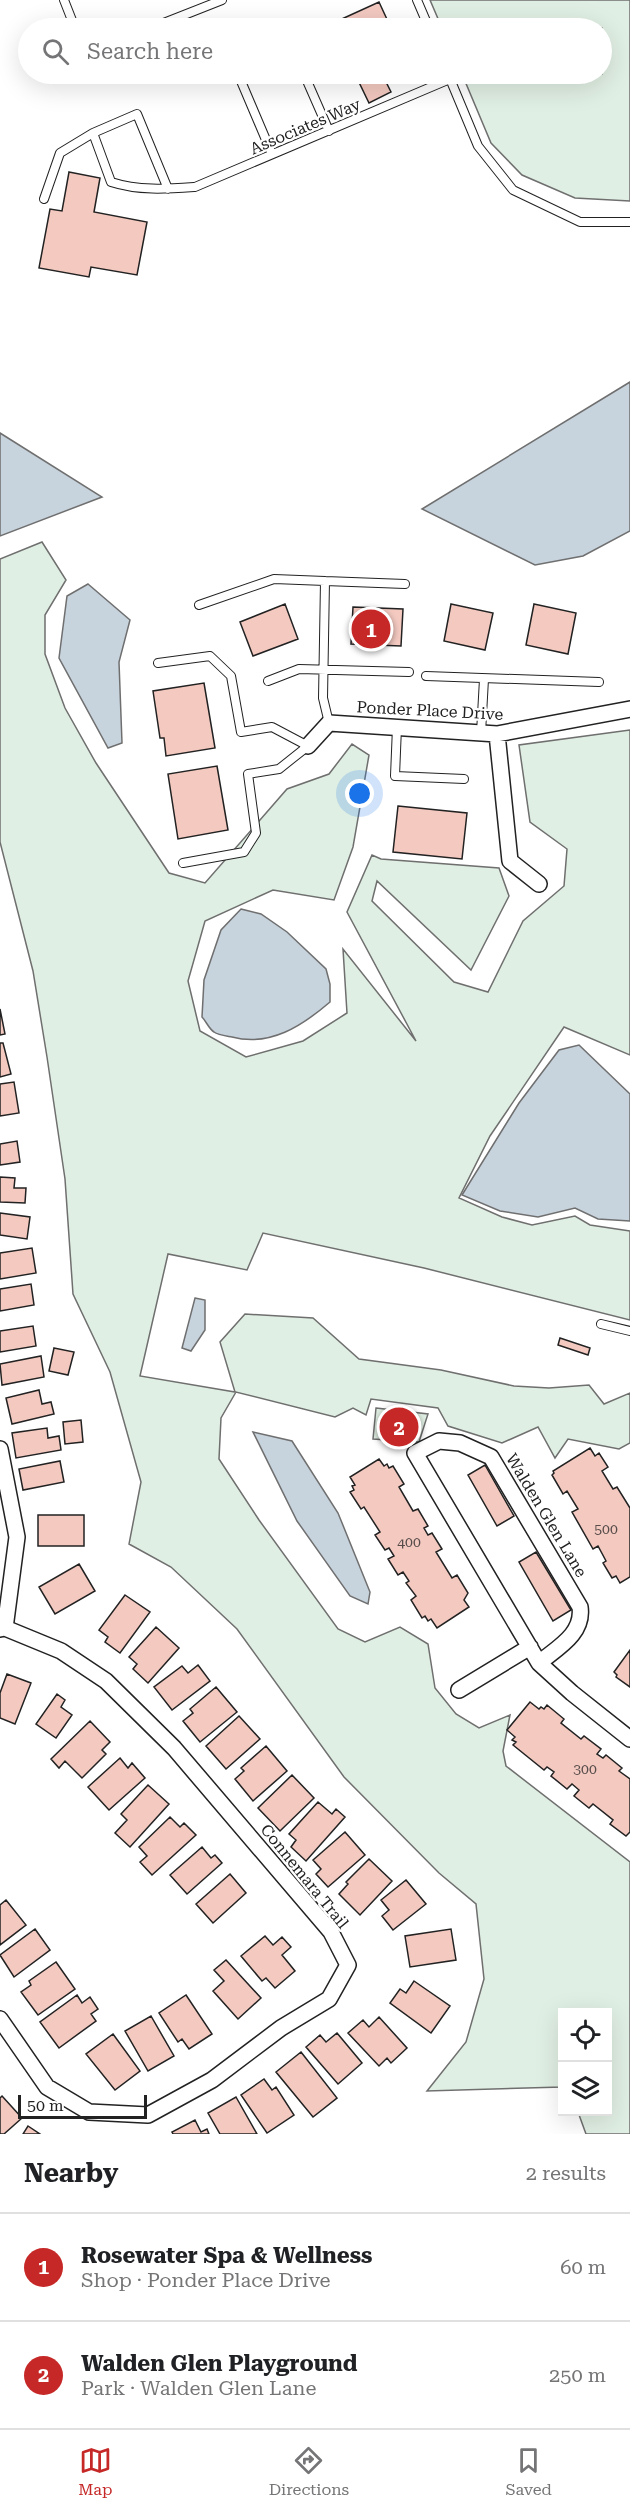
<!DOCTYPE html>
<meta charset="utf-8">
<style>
:root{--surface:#fff;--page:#f2f2f2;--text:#202124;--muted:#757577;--line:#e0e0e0;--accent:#c62828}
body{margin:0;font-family:"Roboto Serif",serif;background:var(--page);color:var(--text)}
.controls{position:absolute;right:18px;bottom:18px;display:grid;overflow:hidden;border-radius:0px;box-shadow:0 6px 24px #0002}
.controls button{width:54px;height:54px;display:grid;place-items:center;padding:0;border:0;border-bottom:2px solid var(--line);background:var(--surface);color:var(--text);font:30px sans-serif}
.scale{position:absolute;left:18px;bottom:15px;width:129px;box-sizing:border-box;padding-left:6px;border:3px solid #222;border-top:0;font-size:16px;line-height:21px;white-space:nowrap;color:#222;-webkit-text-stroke:4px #fff;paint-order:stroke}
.you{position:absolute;left:360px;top:794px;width:21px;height:21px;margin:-15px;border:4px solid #fff;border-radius:50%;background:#1a73e8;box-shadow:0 0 0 9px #1a73e833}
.badge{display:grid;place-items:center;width:39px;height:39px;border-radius:50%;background:var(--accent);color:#fff;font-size:20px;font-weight:700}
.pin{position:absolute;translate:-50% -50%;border:3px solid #fff;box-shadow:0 2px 6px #0006}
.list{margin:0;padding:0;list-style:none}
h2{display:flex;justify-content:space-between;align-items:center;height:78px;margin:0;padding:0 24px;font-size:26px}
h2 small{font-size:20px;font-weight:400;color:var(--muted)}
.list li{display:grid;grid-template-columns:39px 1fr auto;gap:18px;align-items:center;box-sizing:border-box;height:108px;padding:0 24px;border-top:2px solid var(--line)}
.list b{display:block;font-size:22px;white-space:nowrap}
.list p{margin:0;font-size:20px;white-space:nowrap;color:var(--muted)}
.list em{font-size:20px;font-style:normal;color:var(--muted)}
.icon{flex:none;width:33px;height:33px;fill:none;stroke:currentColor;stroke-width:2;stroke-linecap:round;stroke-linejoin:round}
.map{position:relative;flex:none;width:630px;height:2134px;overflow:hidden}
.search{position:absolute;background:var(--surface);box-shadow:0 6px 24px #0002;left:18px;right:18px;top:18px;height:66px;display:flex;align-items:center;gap:15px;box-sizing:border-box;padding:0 21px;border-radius:33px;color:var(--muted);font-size:22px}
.sheet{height:294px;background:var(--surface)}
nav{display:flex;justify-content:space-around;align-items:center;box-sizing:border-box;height:84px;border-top:2px solid var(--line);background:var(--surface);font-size:16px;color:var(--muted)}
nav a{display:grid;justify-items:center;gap:3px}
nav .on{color:var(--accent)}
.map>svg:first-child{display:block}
</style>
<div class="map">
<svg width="630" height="2134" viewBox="0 0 630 2134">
<rect width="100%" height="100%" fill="#fff"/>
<path fill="#e0efe3" stroke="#6f6f6f" stroke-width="1.5" d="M430,0H630V201L575,198L522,175L491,143L462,74H602V28H442Z
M42,542L66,580L45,615V654L65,708L96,763L169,873L205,883L287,789L329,774L352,744L369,755L353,847L334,900L273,890L205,921L188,981L200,1031L246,1057L303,1041L347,1013L343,949L416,1041L347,912L372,855L381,859L499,868L509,896L471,970L377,881L372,901L454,982L488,992L523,921L564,886L567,849L530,822L519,745L630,730V1055L564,1027L490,1136L459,1198L502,1217L532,1225L575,1216L590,1225L630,1231V1320L424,1268L263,1233L247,1270L168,1254L140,1376L235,1392L220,1342L245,1314L313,1318L359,1359L441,1370L514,1386L549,1388L589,1385L604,1404L630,1393V1443L619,1449L568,1439L555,1458L538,1427L502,1443L448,1426L438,1408L371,1399L366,1415L353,1408L335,1417L236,1392L221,1418L219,1459L259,1520L338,1629L365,1642L400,1627L428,1644L435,1688L456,1714L479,1728L510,1715L503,1751L506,1766L630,1862V2134H586L578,2112H608V2012H562V2087L427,2091L466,2042L484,1979L476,1904L439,1873L344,1777L237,1629L171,1567L129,1544L141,1482L110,1372L73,1294L65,1179L47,1057L33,971L0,842V559Z
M376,1408L428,1414L419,1442L373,1439Z"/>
<path fill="#c7d3dd" stroke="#6f6f6f" stroke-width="1.5" d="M630,382V531L583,556L535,565L422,509Z
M0,433L102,497L0,536Z
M88,584L130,620L119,662L122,743L108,748L59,658L67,596Z
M241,909L261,914L287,932L326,969L330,984V1002C302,1026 270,1047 232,1037C227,1036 218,1035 214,1032C209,1029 206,1021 202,1017L204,980L221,930Z
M579,1045L630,1094V1221L598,1219L575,1208L538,1217L500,1211L462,1195L519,1103L559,1050Z
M195,1298L205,1300V1330L191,1351L182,1348Z
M253,1432L292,1441L338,1513L370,1592L368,1604L350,1596L297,1521Z"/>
<path fill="#f3c9c0" stroke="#222" stroke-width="1.5" d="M379,2L391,28H322Z
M355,74H382L391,92L369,103Z
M69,172L100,178L94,212L147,222L137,275L91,267L89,277L39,268L50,209L62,211Z
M285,604L298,639L253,656L240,622Z
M451,604L493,613L485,650L444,641Z
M534,604L576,613L568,654L526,645Z
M353,607L403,609L401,646L351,644Z
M204,683L215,748L166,756L164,738H160L153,691Z
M217,766L228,830L178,839L168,774Z
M398,806L467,813L462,859L393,852Z
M0,1009L5,1034L0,1035Z
M0,1043H3L11,1074L0,1077Z
M14,1082L19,1113L0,1116V1084Z
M17,1141L20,1162L0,1165V1144Z
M0,1177L15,1178L14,1188H26L25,1203L0,1202Z
M0,1213L30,1217L27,1239L0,1235Z
M32,1248L36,1273L0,1279V1253Z
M31,1284L34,1305L0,1311V1289Z
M33,1326L36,1346L0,1352V1331Z
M560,1338L590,1348L588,1355L558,1345Z
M54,1348L74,1352L68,1375L49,1371Z
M41,1356L44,1377L2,1385L0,1364Z
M39,1390L42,1404L51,1402L54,1414L12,1424L6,1398Z
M81,1420L83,1442L65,1444L63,1422Z
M47,1428L48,1438L59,1436L61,1450L16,1458L12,1433Z
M590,1448L595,1456L599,1453L608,1467L602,1471L613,1489L617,1487L630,1508V1577L620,1583L616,1576L612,1578L603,1563L606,1561L598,1546L593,1549L572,1512L578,1509L567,1491L563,1494L552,1475L554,1473L553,1471Z
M379,1459L384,1466L387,1464L389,1468L393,1466L404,1484L399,1487L413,1511L418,1509L428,1526L424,1528L428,1535L432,1533L442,1549L436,1552L452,1578L457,1575L468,1593L464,1600L469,1607L437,1628L431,1619L428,1621L425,1616L422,1618L411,1600L416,1596L406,1583L409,1581L403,1572L398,1575L388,1559L394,1556L389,1548L385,1550L375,1535L380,1532L364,1507L361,1509L350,1492L354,1490L352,1486L355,1485L350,1477Z
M60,1461L64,1482L23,1490L19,1469Z
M485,1465L514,1516L497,1526L468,1475Z
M38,1515H84V1546H38Z
M536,1552L571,1610L553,1621L519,1562Z
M79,1564L95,1591L55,1614L39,1587Z
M125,1595L150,1612L120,1653L105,1642L108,1637L99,1630Z
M156,1627L179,1648L148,1683L133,1669L137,1664L129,1657Z
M630,1650V1687L616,1677L617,1675L614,1672Z
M198,1665L210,1681L172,1710L154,1687L182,1666L188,1673Z
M7,1674L31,1683L15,1724L0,1718V1693Z
M216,1687L237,1712L200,1742L183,1721L193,1713L190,1709Z
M57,1694L65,1700L61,1707L72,1715L56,1738L36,1724Z
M530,1702L539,1709L541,1707L544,1709L547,1705L564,1719L561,1723L581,1739L584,1736L601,1749L597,1754L603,1758L606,1755L622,1768L619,1771L630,1779V1832L626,1836L610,1824L613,1820L593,1804L589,1808L574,1796L579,1790L572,1784L567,1789L551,1776L554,1772L547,1767L544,1770L513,1745L516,1742L512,1740L515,1737L507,1730Z
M239,1716L260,1739L226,1769L206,1746Z
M90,1721L110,1742L102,1750L106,1754L82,1778L65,1761L59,1768L51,1759Z
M266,1746L287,1771L253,1801L235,1779L244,1771L241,1768Z
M120,1758L128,1768L132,1763L145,1778L109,1810L88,1787Z
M292,1775L314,1798L280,1831L258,1808Z
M148,1785L169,1804L130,1847L115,1833L127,1820L121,1814Z
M318,1802L332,1814L336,1809L345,1817L306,1861L291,1847L296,1840L289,1834Z
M170,1817L180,1827L184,1823L196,1835L152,1875L140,1862L147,1856L139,1847Z
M345,1832L365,1855L328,1887L316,1874L321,1869L313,1860Z
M202,1847L211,1858L215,1855L222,1863L187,1894L170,1875Z
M369,1859L392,1881L360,1915L339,1894L348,1884L346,1882Z
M230,1874L246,1893L213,1923L196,1904Z
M406,1880L426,1904L393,1930L382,1916L389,1910L381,1900Z
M6,1900L26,1925L0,1945V1905Z
M35,1929L50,1950L14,1977L0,1955Z
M451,1929L456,1960L410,1967L405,1936Z
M265,1936L273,1945L282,1937L291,1947L282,1955L295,1971L275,1988L266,1978L262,1981L241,1956Z
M226,1960L261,1998L238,2019L213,1991L224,1981L214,1970Z
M56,1962L75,1989L38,2015L21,1992L31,1985L29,1981Z
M414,1981L450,2006L431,2033L390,2003L400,1989L406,1993Z
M77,1995L82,2003L90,1997L98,2009L91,2014L96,2021L59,2048L40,2022Z
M186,1995L212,2034L189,2049L182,2039L178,2042L159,2013Z
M151,2016L174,2056L148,2071L125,2031Z
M379,2017L407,2048L391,2063L387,2058L379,2066L348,2033L363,2020L369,2027Z
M337,2033L362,2063L338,2084L306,2047L320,2035L326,2042Z
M113,2034L140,2071L115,2090L86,2054Z
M301,2052L337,2098L313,2117L276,2072Z
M264,2079L272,2090L276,2087L294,2115L267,2133L241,2095Z
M2,2096L22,2118L4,2134H0V2098Z
M236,2097L257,2134H220L208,2113Z
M195,2120L201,2132L207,2129L209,2134H173L172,2132Z
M28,2126L40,2134H23Z"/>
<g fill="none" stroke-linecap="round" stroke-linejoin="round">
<g stroke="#222" stroke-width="10">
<path id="lane" d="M64,0L75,28
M417,0L429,28
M151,28L222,0
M238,74L272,154
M304,74L329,131
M448,74L478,146L513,190L580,222H630
M168,189L137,114L93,133L111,182C139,191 166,189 195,187L450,79
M44,199L60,153L93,133
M325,581L405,584
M199,605L274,579L325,581L323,698L329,723
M158,663L210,656L231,676L241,732L272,727L308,746L279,769L248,774L256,833L244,852L183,863
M426,676L599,682
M268,681L299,669L409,672
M397,727L395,776L464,779
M481,733L484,679
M601,1324L630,1331"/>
</g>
<g stroke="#222" stroke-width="18">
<path id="street" d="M497,734L510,861L539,884
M308,746L329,723L497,734L630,709
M0,1449L17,1537L5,1628
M0,1629L5,1628L61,1651L106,1681L174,1748L331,1932L348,1965L329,1999L281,2028L212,2080L148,2115L89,2112L47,2087L0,2019
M539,1663C557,1648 584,1634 580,1607L491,1457L460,1443L439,1441L415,1453L539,1663L572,1693L630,1739
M459,1690L530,1647"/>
</g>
<use href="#lane" stroke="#fff" stroke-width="8"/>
<use href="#street" stroke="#fff" stroke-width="15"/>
</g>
<g text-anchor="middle" stroke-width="4.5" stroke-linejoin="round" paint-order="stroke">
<g font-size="14" fill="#564c4a">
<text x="606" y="1534">500</text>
<text x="409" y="1547">400</text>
<text x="585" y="1774">300</text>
</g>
<g font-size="16" fill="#222" stroke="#fff">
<text transform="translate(305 126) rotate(-23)" y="6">Associates Way</text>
<text transform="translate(430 710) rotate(3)" y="6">Ponder Place Drive</text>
<text transform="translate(547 1515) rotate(59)" y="6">Walden Glen Lane</text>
<text transform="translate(305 1876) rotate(51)" y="6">Connemara Trail</text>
</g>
</g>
</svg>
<div class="controls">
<button><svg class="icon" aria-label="locate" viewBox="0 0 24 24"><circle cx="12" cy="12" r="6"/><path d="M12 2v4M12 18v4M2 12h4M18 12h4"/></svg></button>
<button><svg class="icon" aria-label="layers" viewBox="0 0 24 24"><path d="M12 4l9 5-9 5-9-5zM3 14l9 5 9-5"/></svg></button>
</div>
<div class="scale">50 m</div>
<div class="you"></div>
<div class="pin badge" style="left:371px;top:629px">1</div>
<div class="pin badge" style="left:399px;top:1427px">2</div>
<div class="search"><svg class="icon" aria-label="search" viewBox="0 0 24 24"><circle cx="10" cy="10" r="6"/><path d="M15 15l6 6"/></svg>Search here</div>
</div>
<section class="sheet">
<h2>Nearby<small>2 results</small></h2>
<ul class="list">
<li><span class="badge">1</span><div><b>Rosewater Spa &amp; Wellness</b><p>Shop · Ponder Place Drive</p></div><em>60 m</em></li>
<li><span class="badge">2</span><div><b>Walden Glen Playground</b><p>Park · Walden Glen Lane</p></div><em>250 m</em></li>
</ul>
</section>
<nav>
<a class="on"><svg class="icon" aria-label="map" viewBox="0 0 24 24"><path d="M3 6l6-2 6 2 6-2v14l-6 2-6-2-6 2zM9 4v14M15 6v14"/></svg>Map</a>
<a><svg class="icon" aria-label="directions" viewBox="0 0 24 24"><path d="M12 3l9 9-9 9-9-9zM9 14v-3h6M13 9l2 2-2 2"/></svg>Directions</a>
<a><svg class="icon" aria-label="saved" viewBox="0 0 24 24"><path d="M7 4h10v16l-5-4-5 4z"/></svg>Saved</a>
</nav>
